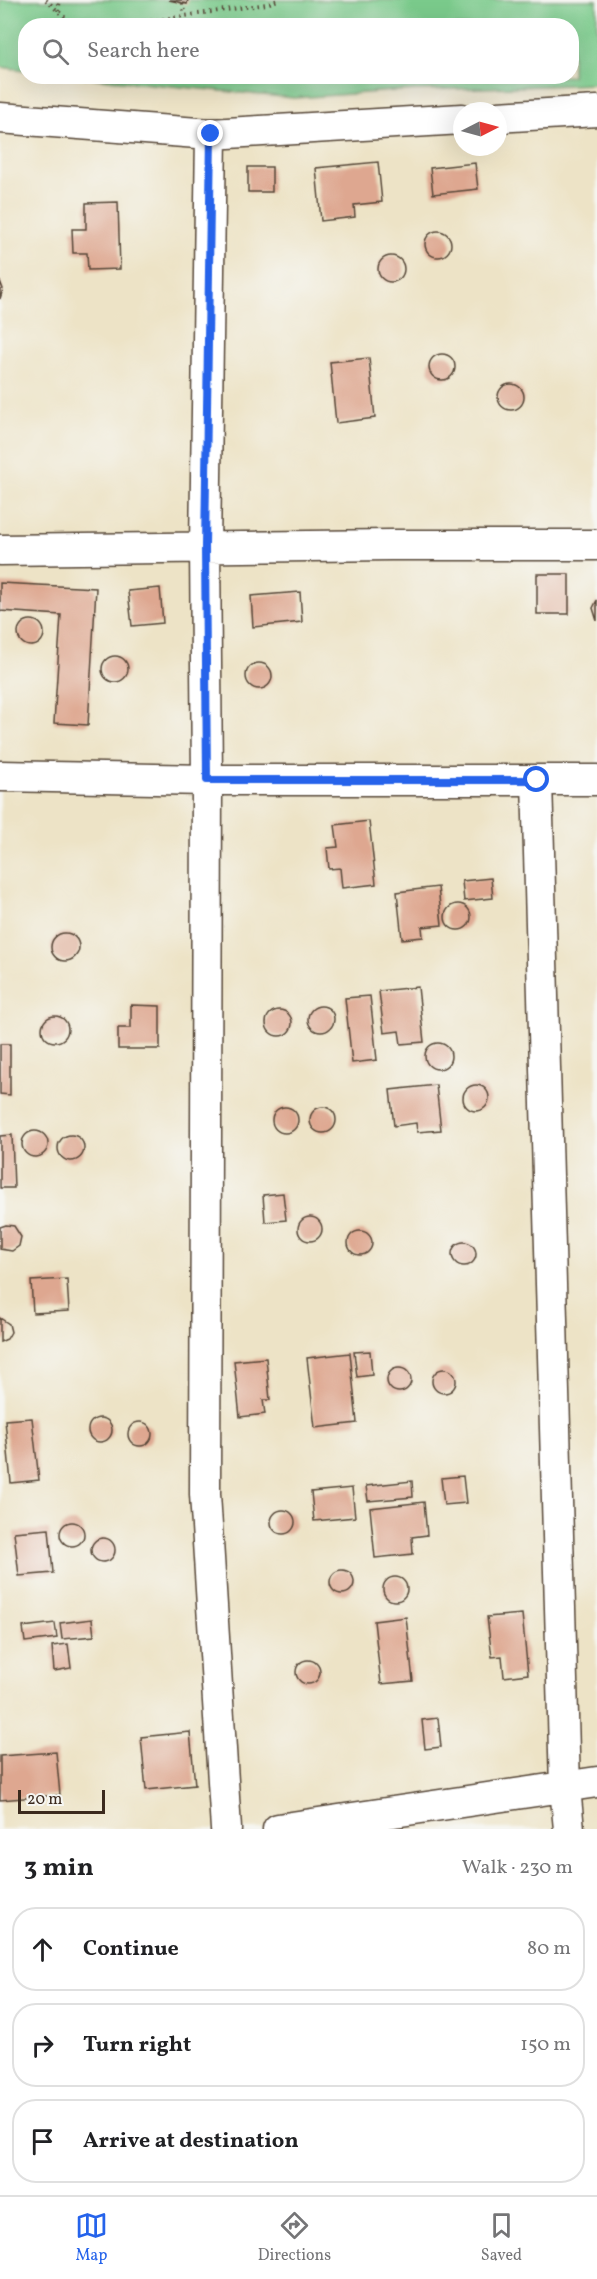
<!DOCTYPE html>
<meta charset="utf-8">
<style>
:root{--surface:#fff;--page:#f2f2f2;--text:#202124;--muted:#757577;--line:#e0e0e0;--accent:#2563eb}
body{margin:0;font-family:Vollkorn,serif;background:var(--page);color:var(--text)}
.compass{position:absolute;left:453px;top:102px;width:54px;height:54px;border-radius:50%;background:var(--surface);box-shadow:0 6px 24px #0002;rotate:84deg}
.scale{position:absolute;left:18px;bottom:15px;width:87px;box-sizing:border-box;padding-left:6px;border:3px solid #3b2a1e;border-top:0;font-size:16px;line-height:21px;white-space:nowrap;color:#3b2a1e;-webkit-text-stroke:4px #f6f6f2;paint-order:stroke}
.stop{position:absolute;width:18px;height:18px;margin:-14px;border:4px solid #2563eb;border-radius:50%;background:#fff}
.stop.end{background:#2563eb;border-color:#fff;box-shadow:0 2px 6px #0008}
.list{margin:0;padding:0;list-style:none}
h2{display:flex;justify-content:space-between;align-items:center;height:78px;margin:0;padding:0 24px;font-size:26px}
h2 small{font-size:20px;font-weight:400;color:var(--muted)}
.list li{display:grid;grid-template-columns:39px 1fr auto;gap:18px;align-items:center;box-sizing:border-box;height:84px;margin:0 12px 12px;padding:0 12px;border:2px solid var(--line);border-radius:24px}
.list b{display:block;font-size:22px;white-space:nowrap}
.list em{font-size:20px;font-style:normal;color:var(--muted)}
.icon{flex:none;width:33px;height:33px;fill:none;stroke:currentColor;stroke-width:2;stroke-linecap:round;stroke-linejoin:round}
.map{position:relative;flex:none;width:597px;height:1829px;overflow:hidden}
.search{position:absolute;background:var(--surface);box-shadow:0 6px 24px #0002;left:18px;right:18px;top:18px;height:66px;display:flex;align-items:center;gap:15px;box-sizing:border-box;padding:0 21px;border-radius:24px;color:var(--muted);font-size:22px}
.sheet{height:366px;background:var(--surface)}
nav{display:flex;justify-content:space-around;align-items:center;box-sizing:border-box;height:84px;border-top:2px solid var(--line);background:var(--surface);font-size:16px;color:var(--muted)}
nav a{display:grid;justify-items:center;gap:3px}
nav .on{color:var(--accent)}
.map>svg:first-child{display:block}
</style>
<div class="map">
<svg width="597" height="1829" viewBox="0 0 597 1829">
<rect width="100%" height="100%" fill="#f6f6f2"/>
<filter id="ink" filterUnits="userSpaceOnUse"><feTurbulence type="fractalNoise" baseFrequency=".0167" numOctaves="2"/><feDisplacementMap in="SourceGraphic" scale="12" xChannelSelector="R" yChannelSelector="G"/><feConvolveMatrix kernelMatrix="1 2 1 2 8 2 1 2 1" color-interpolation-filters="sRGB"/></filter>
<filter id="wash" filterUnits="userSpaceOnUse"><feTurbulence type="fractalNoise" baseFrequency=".008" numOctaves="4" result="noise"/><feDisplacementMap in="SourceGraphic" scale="24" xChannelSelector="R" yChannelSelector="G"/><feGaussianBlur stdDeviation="1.35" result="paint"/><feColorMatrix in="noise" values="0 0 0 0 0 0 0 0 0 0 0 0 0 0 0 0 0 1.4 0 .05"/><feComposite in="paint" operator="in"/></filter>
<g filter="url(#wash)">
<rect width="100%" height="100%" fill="#ede3c6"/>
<path fill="#7aca8b" stroke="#5a7a54" stroke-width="1.5" d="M0,0H597V84L393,91L294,98L81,77L572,76V26H26L25,70L0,67Z"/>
<g id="blocks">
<path fill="#dea790" d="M169,0H188L187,4Z
M378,162L382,202L354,205L355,217L321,221L316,168Z
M475,163L478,189L433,194L430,168Z
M248,167H272V192H248Z
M118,202L120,269L88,270L87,253H73L72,229H86V203Z
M425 244a13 13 0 1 1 26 0a13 13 0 1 1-26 0Z
M378 269a13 13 0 1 1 26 0a13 13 0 1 1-26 0Z
M0,281L3,289L0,299Z
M429 367a13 13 0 1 1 26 0a13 13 0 1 1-26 0Z
M369,358L375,418L336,423L330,362Z
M498 397a13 13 0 1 1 26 0a13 13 0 1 1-26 0Z
M537,574H569V614H537Z
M0,583L96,588L88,725L54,723L61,615L0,611Z
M160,588L163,623L132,626L128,591Z
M300,592L302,622L253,627L251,596Z
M597,600V621L593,608Z
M18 633a13 13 0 1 1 26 0a13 13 0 1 1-26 0Z
M102 669a13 13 0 1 1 26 0a13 13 0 1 1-26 0Z
M246 676a13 13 0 1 1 26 0a13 13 0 1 1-26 0Z
M369,821L376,884L342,888L340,868L329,869L327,848L338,847L335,825Z
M491,878L493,898L464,901L462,881Z
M438,887L442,925L422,927L423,937L402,939L397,892Z
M445 917a13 13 0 1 1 26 0a13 13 0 1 1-26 0Z
M51 947a14 14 0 1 1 28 0a14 14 0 1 1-28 0Z
M418,987L424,1042L401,1044L399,1031L384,1033L379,991Z
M370,996L377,1060L352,1063L345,998Z
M131,1005L160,1006V1049H118V1028H131Z
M308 1019a13 13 0 1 1 26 0a13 13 0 1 1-26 0Z
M266 1023a13 13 0 1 1 26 0a13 13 0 1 1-26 0Z
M42 1029a13 13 0 1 1 26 0a13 13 0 1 1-26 0Z
M425 1056a13 13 0 1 1 26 0a13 13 0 1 1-26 0Z
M0,1044H10V1095L0,1094Z
M463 1098a13 13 0 1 1 26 0a13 13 0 1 1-26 0Z
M436,1085L441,1130L417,1132L416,1123L394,1126L390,1090Z
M310 1120a13 13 0 1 1 26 0a13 13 0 1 1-26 0Z
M272 1120a13 13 0 1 1 26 0a13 13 0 1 1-26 0Z
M22 1144a13 13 0 1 1 26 0a13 13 0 1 1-26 0Z
M58 1148a13 13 0 1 1 26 0a13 13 0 1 1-26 0Z
M12,1135L14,1188H0V1136Z
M283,1193L286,1220L265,1222L263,1195Z
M298 1229a12 12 0 1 1 24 0a12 12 0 1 1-24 0Z
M6,1225L14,1226L21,1237L19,1246L12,1251L0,1249V1227Z
M348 1243a12 12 0 1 1 24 0a12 12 0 1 1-24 0Z
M452 1254a12 12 0 1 1 24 0a12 12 0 1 1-24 0Z
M67,1279L69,1311L33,1313L31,1281Z
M0,1318L9,1324L11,1332L7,1339L0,1342Z
M370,1351L372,1375L357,1377L354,1352Z
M350,1353L357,1423L315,1428L307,1358Z
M266,1358L270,1400H263L265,1414L240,1417L234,1361Z
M387 1380a12 12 0 1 1 24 0a12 12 0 1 1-24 0Z
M432 1381a12 12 0 1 1 24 0a12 12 0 1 1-24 0Z
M32,1418L39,1480L11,1483L5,1420Z
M88 1430a12 12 0 1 1 24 0a12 12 0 1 1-24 0Z
M128 1434a12 12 0 1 1 24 0a12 12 0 1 1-24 0Z
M463,1476L466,1503L444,1505L441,1478Z
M412,1481L413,1497L368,1501L366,1486Z
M352,1488L355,1517L314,1521L311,1492Z
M424,1502L427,1535L412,1537L413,1554L375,1558L370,1508Z
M271 1522a12 12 0 1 1 24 0a12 12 0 1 1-24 0Z
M60 1534a12 12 0 1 1 24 0a12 12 0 1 1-24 0Z
M49,1529L53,1573L19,1576L14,1532Z
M91 1550a12 12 0 1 1 24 0a12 12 0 1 1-24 0Z
M330 1582a12 12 0 1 1 24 0a12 12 0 1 1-24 0Z
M383 1589a12 12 0 1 1 24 0a12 12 0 1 1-24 0Z
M522,1614L528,1674L504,1677L502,1656L492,1657L487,1617Z
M406,1617L413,1681L381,1684L374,1621Z
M92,1619L94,1636L62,1639L60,1623Z
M55,1623L57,1638L25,1642L23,1627Z
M68,1644L71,1668L54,1671L52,1646Z
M296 1672a12 12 0 1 1 24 0a12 12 0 1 1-24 0Z
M438,1718L441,1747L425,1749L422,1720Z
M190,1732L195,1785L146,1790L141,1737Z
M56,1752L60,1795L0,1800V1756Z"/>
</g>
</g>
<g filter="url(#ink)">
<use href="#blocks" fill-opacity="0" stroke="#564637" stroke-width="1.5"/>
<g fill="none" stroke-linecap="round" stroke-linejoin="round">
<g stroke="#564637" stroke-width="33">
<path id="minor" d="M498,117L597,111
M0,118L211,134L462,119
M211,134L205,547L207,780L205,1494L226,1829
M0,550L391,545H597
M0,776L207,780H597
M537,780L565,1788L569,1829
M278,1829L597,1782"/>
</g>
<path stroke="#564637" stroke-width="4" stroke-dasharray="1.5 4.5" stroke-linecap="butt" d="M46,0L74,26
M183,3L184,15
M58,11L60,0
M115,26L267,4L278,0"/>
<use href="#minor" stroke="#fff" stroke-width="30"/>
</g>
</g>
<g fill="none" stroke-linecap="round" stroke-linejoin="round" filter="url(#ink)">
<path stroke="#2563eb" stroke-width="8" d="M211,134L205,547L207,780H537"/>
</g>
</svg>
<svg class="compass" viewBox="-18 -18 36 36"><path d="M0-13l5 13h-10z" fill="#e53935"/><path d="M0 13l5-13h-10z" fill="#757577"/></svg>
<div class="scale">20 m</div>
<div class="stop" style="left:537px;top:780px"></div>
<div class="stop end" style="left:211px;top:134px"></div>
<div class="search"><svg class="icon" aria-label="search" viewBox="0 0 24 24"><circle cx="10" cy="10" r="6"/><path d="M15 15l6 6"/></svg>Search here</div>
</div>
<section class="sheet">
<h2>3 min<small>Walk · 230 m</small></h2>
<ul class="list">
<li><svg class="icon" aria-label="ahead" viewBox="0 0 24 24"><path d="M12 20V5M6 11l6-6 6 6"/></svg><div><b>Continue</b></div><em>80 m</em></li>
<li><svg class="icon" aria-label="right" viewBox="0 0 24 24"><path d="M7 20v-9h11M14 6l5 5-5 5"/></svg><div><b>Turn right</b></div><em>150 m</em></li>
<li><svg class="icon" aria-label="arrive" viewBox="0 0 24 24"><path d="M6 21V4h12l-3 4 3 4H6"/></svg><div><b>Arrive at destination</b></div></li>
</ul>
</section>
<nav>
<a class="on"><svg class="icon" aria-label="map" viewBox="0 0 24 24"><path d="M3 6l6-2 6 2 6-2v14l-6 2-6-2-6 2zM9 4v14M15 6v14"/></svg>Map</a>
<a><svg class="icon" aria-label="directions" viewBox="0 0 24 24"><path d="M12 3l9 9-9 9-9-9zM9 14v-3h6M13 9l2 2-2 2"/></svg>Directions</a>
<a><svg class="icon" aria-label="saved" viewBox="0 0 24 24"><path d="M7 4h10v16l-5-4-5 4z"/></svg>Saved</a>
</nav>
